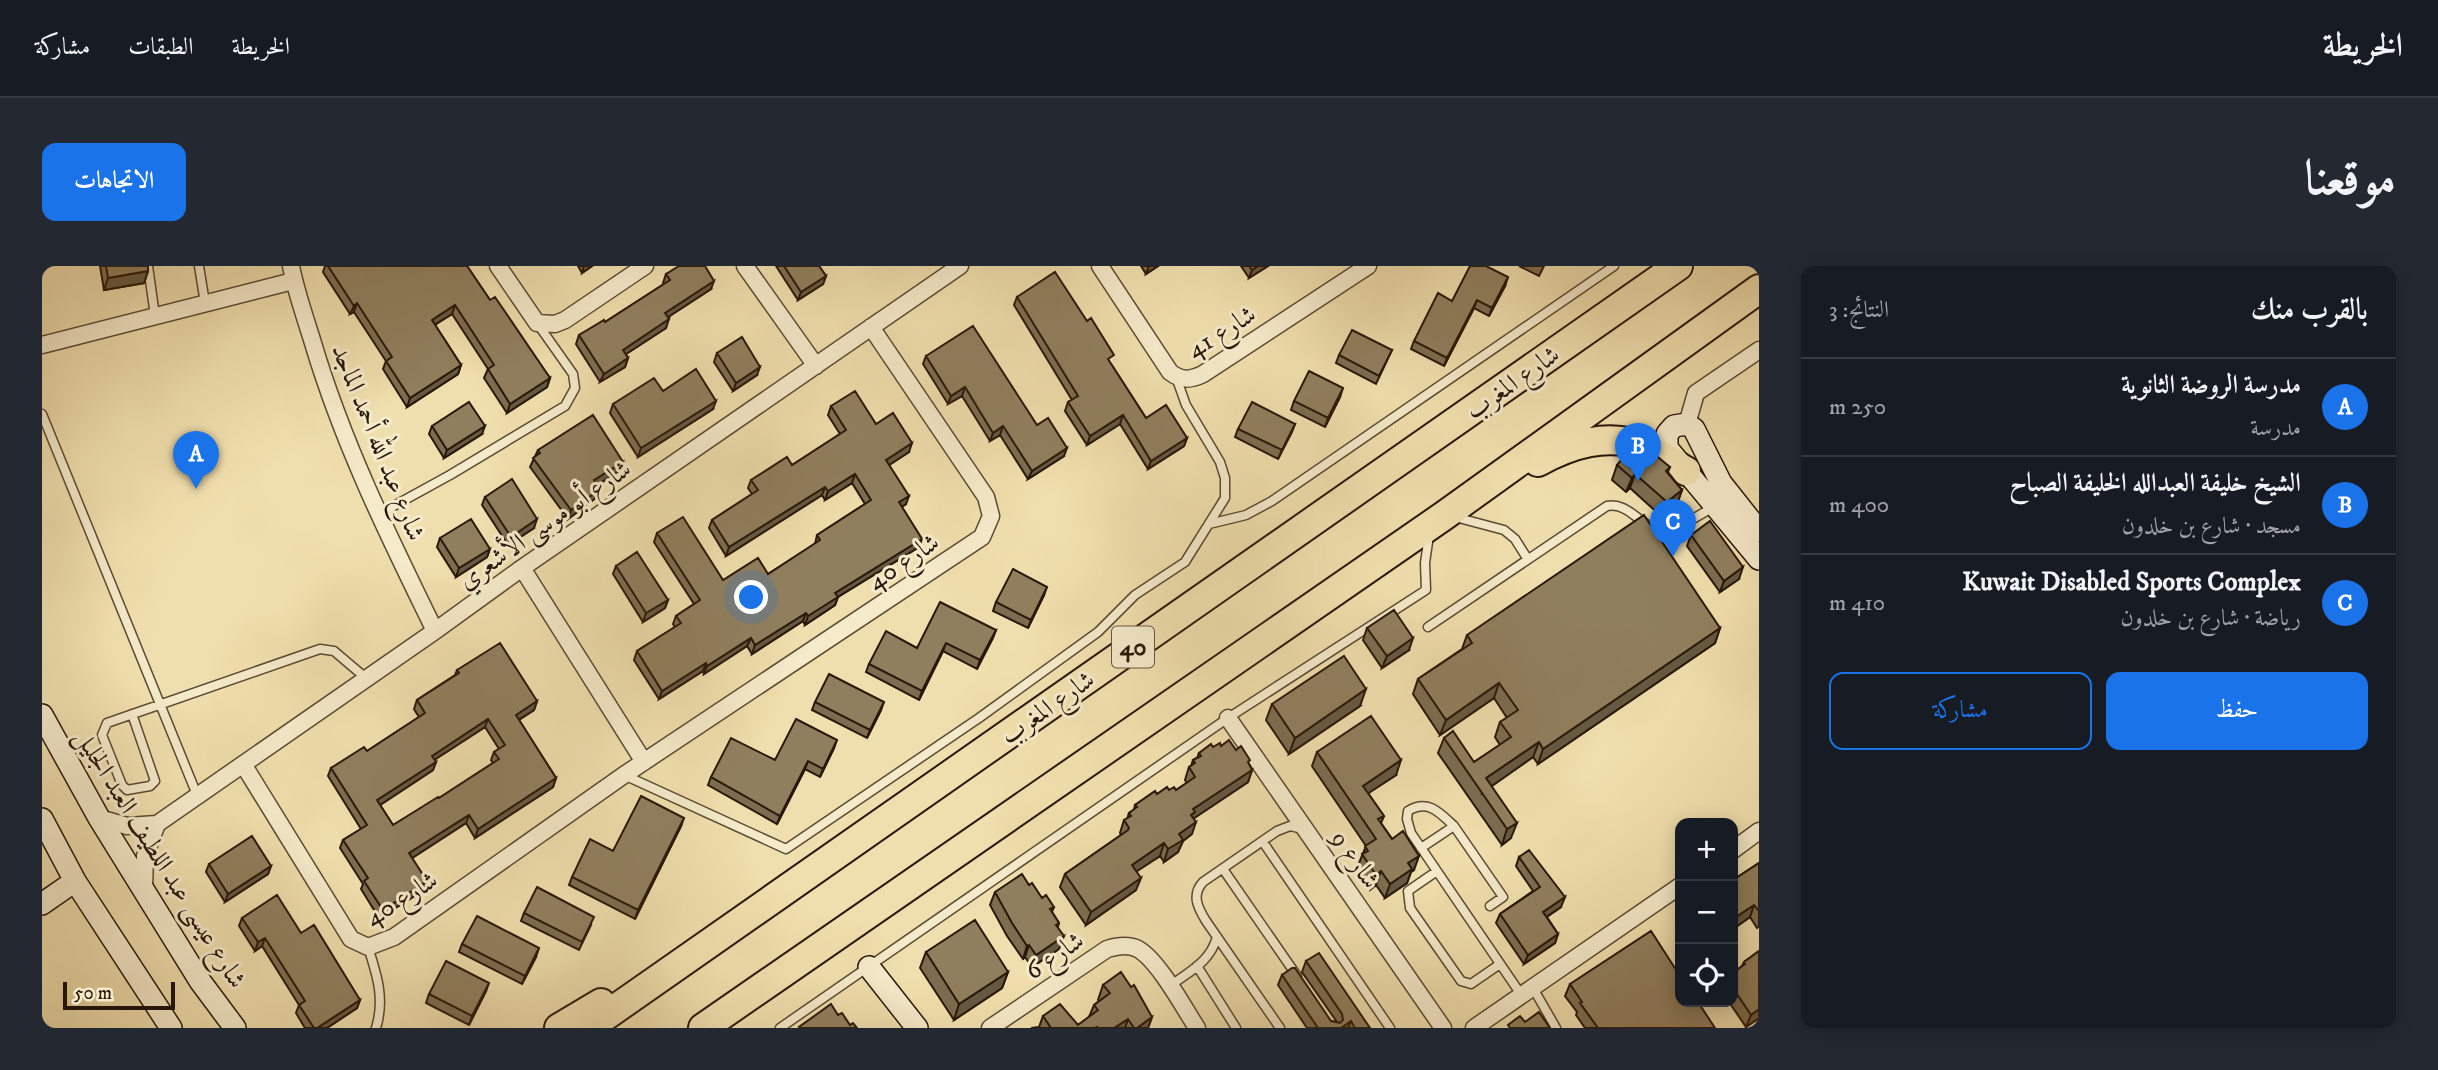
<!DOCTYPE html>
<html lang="ar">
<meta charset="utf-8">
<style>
:root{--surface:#171b24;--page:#242831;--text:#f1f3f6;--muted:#9ea1a6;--line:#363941;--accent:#1a73e8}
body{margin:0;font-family:"IM FELL DW Pica",Amiri,serif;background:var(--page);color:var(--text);direction:rtl}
.controls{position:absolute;right:21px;bottom:21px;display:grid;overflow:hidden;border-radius:14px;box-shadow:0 4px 18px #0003}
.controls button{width:63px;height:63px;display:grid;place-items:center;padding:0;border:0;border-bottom:2px solid var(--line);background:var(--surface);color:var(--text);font:35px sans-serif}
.scale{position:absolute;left:21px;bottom:18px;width:112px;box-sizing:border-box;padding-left:7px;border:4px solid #291808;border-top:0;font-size:19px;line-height:24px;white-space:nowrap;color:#291808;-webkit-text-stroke:5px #f5eaca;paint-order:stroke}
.you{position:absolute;left:710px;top:332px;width:24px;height:24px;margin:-18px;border:5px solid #fff;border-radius:50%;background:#1a73e8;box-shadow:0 0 0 10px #1a73e833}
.badge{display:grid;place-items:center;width:46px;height:46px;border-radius:50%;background:var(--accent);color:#fff;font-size:23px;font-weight:700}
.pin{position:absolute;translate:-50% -58px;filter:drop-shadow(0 2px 4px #0008)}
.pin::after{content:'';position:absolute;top:37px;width:24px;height:21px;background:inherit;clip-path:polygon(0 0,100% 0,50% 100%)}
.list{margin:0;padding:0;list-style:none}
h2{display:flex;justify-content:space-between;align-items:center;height:91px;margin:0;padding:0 28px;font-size:30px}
h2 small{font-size:23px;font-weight:400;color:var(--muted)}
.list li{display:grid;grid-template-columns:46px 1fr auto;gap:21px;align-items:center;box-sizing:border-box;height:98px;padding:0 28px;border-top:2px solid var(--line)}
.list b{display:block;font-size:26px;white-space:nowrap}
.list p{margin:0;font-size:23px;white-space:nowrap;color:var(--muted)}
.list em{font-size:23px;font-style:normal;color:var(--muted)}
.actions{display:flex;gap:14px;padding:21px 28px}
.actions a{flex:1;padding:16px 0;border:2px solid var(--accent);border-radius:14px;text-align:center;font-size:24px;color:var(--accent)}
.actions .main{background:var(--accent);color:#fff}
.icon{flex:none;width:38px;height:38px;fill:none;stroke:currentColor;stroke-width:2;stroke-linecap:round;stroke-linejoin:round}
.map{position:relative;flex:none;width:1717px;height:762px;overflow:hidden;direction:ltr;border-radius:14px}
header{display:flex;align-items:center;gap:42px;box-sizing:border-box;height:98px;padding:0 35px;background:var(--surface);border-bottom:2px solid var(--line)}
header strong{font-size:33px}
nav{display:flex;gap:38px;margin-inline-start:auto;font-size:24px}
.intro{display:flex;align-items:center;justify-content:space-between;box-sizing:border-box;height:168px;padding:0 42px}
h1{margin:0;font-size:49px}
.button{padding:18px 32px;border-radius:14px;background:var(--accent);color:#fff;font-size:24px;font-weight:700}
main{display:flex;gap:42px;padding:0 42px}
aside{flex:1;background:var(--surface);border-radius:14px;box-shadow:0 4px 18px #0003}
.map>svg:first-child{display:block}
</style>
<header>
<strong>الخريطة</strong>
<nav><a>الخريطة</a><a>الطبقات</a><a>مشاركة</a></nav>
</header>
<div class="intro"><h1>موقعنا</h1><a class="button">الاتجاهات</a></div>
<main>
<aside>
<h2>بالقرب منك<small>النتائج: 3</small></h2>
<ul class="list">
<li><span class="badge">A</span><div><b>مدرسة الروضة الثانوية</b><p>مدرسة</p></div><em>250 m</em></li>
<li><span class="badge">B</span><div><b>الشيخ خليفة العبدالله الخليفة الصباح</b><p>مسجد · شارع بن خلدون</p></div><em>400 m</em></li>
<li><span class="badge">C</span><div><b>Kuwait Disabled Sports Complex</b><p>رياضة · شارع بن خلدون</p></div><em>410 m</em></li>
</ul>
<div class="actions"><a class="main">حفظ</a><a>مشاركة</a></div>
</aside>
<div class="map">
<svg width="1717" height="762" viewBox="0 0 1717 762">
<rect width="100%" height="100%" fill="#f0dfae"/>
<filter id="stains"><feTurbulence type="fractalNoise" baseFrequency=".00286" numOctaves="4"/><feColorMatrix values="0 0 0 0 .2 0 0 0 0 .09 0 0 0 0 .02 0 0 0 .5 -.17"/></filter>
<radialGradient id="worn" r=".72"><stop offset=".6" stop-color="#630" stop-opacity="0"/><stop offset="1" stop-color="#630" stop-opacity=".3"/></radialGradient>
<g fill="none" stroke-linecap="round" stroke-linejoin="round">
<g stroke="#5b4a32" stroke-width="11">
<path id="lane" d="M106,0L113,50
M157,0L163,37
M0,148L155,529
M337,248L408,209L523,140L533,122L531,108L495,57
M1413,251L1462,264L1473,273L1485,292
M1167,258L1204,249L1230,235L1572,0
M1386,361L1565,240C1589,236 1598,263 1621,263C1639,262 1657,249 1673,240
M90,448L113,515L108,520L85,524L80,519L60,469L65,457L278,383L292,385L325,413
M582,509L744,583L937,452L1056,366L1093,329L1143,296L1183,232V212L1178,196L1144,139L1134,111
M1412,560C1397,546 1386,533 1366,545L1365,553L1369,567L1480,730
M1221,576L1348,762
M1379,582L1412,560L1461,631L1448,640
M1181,603L1255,710
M1395,605L1366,625L1368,642L1419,715L1429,718L1458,698
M326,681C335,709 343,733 334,762
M1155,700L1194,762
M1128,720C1148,705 1168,696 1175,671
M1491,722L1514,762
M738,762L1186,452L1384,324L1383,297L1387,269
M1238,762L1164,655C1156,642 1149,629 1161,616L1235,565L1248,560L1261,563"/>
</g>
<g stroke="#5b4a32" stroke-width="19">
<path id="street" d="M249,0C254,26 263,51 271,77C301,178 347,271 393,365
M456,0L495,57L513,58L523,54L603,0
M703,0L774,100
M1058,0L1128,106C1139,115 1149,114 1161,108L1326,0
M0,79L251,15
M1645,158L1654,127L1717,84
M480,302L602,496
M1186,452L1401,762
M201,498L309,673L326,681L352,671L582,509L940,271L949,250L944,231L829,61
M57,552L85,560L115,558L393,365L480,302L918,0
M1691,584L1717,565
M102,623L103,590L115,558
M948,762L1065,683C1075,680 1086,678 1096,683C1116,694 1142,742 1155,762
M1432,762L1638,620"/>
</g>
<g stroke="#291808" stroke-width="24">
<path id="secondary" d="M1717,265L1679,217L1652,163L1645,158L1632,160L1625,168V182L1717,293
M0,449L57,552L158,715L193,762
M0,553L33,615L129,762
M0,638L33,615
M827,701L875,762"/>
</g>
<g stroke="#291808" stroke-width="32">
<path id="highway" d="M1496,196C1529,178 1564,167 1601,180C1616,186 1630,197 1644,205
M517,762L559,737
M546,762L1636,0
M661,762L1403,249L1717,23"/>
</g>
<use href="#lane" stroke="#f5eaca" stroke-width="8"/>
<use href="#street" stroke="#f5eaca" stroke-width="16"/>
<use href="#secondary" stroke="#f5eaca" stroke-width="21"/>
<use href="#highway" stroke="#f0dfae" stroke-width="28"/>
</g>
<path fill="#7c6d51" stroke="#291808" stroke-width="2" fill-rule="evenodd" d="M58,0H106V5L102,17L62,24Z
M283,0H425L448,34L508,112L505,121L465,147L442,112L446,103L410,48L393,59L419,99L416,108L365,141L341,103L344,95L312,46L308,48L281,6Z
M536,0H550L540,7Z
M734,0H777L784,10L781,18L756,34Z
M1099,0H1116L1104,8Z
M1199,0H1226L1207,12Z
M1477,0H1502L1497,10Z
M624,8L669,23L626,51L624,62L584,88L586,92L583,101L558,116L534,78L537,69L563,56L622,18L621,17Z
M1463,20L1447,50L1432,42L1402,100L1369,83L1372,75L1410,35Z
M975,31L1069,98L1104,152L1145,172L1142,180L1106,203L1078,158L1045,179L1023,145L1026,136L1030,134L972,39Z
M1350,84L1334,118L1294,97L1297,89Z
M675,87L715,109L691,125L672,96Z
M884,90L995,159L1022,190L986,213L958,169L948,175L920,130L906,138L881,98Z
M621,125L671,143L596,191L568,147L571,138Z
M1298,131L1283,161L1249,144L1252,135Z
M789,140L834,158L867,186L847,199L864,238L859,241L877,281L796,331L793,339L763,359L761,355L710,388L705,380L662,408L661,405L617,433L592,394L595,385L633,361L631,358L634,350L652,338L612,276L615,267L681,314L726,308L773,278L775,269L823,238L810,217L783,234L780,229L684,290L667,262L670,254L710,228L706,222L709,214L750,199L798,168L786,149Z
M1253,158L1236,193L1193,171L1196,163Z
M390,160L440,168L402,192L387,168Z
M496,184L581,196L578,204L556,219L558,223L555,231L526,253L488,201Z
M1608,191L1628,201L1626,206L1640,224L1635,238L1620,251L1588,222L1584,226L1570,214L1575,199Z
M443,231L492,262L466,279L440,239Z
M1649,269L1697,313L1678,326L1645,280Z
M398,272L448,283L445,291L414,311L395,281Z
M574,300L626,334L623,342L601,356L571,308Z
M1002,329L986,362L951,345L954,336Z
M1325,362L1367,384L1340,402L1321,374Z
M1678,362L1673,377L1496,498L1491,491L1449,520L1469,572L1460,579L1396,487L1402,472L1432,496L1458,479L1453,471L1458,456L1465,452L1452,432L1398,469L1371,428L1376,413L1420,383L1425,369Z
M954,364L935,403L901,385L877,434L824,406L827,398L875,382Z
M415,404L495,435L492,444L477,454L514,512L511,521L433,572L424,557L370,592L382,624L337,652L319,623L321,618L298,582L301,574L319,563L286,510L289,502L325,485L377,451L372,443L375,434L413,409ZM443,461L457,483L452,486L449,494L451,497L397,532L351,559L338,539L391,504L394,496L392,494Z
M773,436L839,444L825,472L770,444Z
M1230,438L1318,440L1247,488L1224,454Z
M1179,480L1194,484L1207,498L1210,504L1206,516L1152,552L1150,568L1141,575L1136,586L1122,596L1118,590L1094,605V624L1044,659L1018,621L1023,608L1079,569L1078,567L1082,554L1085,553L1087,547L1092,544L1093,539L1115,528L1127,524H1134L1145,517L1143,514L1147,501L1149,500L1151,494L1155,492L1157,487L1171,481Z
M792,482L778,511L763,503L735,558L666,519L669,511L733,494Z
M1275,486L1354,509L1326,527L1342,550L1339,557L1372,604L1369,606L1365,617L1343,632L1334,619L1329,623L1315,602L1324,580L1270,500Z
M639,560L593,653L527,619L530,611L571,585Z
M1477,591L1519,641L1505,651L1516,668L1513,677L1482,698L1454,657L1458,648L1491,625L1474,600Z
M1717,597V660L1715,662L1708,651L1691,663V613V614Z
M167,598L229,600L226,608L183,636L164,606Z
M987,619L1000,632L1012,641L1010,646L1017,657L1016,661L1017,683L990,701L983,691L981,693L965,670L948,639L953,626Z
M482,647L549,659L537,684L479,655Z
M200,652L259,667L318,734L315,742L285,762H263L254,747L257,739L220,680L213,685L197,660Z
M420,678L494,691L480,718L417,686Z
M1717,685V752L1704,761L1687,736H1691V707L1700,700L1702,696Z
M884,686L966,706L960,722L912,754L878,702Z
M1264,695L1328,762H1265L1236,719L1240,709L1289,755L1295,756L1260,706Z
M1528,718L1673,762H1543L1534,749L1535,746L1523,730Z
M1061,719L1110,751L1106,762H989L997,761L1001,750L1036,759L1047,751L1052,739L1057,735L1056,734Z
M444,725L427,759L384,737L387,728Z"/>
<path fill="#655942" stroke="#291808" stroke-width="2" d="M542,0H550L540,7Z
M1107,0H1116L1104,8Z
M1216,0H1226L1207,12L1210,4Z
M106,5L102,17L62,24L66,12Z
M784,10L781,18L756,34L759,26Z
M1466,11L1463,20L1447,50L1450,42Z
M672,15L669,23L620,55L623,47Z
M1435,34L1432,42L1402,100L1405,92Z
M315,37L312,46L308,48L312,40Z
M413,39L410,48L387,62L390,54Z
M627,53L624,62L578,92L581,84Z
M586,92L583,101L558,116L562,108Z
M419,99L416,108L365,141L368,132Z
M718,101L715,109L691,125L694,117Z
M508,112L505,121L465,147L468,138Z
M923,121L920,130L906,138L909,130Z
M1301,122L1298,131L1283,161L1286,152Z
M674,135L671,143L596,191L599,182Z
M1081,149L1078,158L1045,179L1048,170Z
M1253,158L1250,166L1236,193L1240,184Z
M443,160L440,168L402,192L405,184Z
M961,160L958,169L948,175L951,167Z
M1145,172L1142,180L1106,203L1109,195Z
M870,177L867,186L841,203L844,194Z
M1025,182L1022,190L986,213L990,205Z
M581,196L578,204L549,223L552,214Z
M813,208L810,217L783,234L786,225Z
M1593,208L1588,222L1584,226L1590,212Z
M783,221L780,229L684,290L687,281Z
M558,223L555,231L526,253L529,244Z
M1640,224L1635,238L1620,251L1625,236Z
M867,230L864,238L854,245L857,236Z
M495,253L492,262L466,279L469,271Z
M880,273L877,281L796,331L793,339L763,359L766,350L793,327Z
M448,283L445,291L414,311L417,302Z
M1701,301L1697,313L1678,326L1682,315Z
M1005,321L1002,329L986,362L989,354Z
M626,334L623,342L601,356L604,347Z
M764,347L761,355L710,388L713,379Z
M1678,362L1673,377L1496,498L1501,483Z
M954,364L951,372L935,403L938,394Z
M709,372L705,380L662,408L665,400Z
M1371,372L1367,384L1340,402L1345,390Z
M904,377L901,385L877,434L880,425Z
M664,397L661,405L617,433L620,425Z
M1457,417L1452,432L1398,469L1404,454Z
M1324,423L1318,440L1247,488L1253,472Z
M495,435L492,444L471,457L474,449Z
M842,436L839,444L825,472L828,464Z
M446,453L443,461L386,498L390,490Z
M795,474L792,482L778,511L781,503Z
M1497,476L1491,491L1440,527L1444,512Z
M1359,494L1354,509L1316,534L1321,520Z
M766,495L763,503L735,558L738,550Z
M394,496L391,504L332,543L335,534Z
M1210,504L1206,516L1151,553L1145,561L1151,543Z
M514,512L511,521L433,572L436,563Z
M427,549L424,557L364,596L367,587Z
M642,552L639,560L593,653L596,644Z
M1154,556L1150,568L1141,575L1136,586L1122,596L1126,583L1137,568Z
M1475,557L1469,572L1460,579L1465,563Z
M1122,577L1118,590L1086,611L1090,599Z
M1377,590L1372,604L1369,606L1365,617L1343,632L1348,618L1366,597Z
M229,600L226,608L183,636L186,628Z
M1339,605L1334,619L1329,623L1334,609Z
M1099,612L1094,624L1044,659L1049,646Z
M385,615L382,624L337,652L341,644Z
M1523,631L1519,641L1498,655L1501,646Z
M1712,639L1708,651L1691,663V653Z
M1516,668L1513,677L1482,698L1486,689Z
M1022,670L1017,683L990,701L994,689Z
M223,672L220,680L213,685L216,676Z
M987,679L983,691L981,693L985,680Z
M497,682L494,691L480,718L483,710Z
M966,706L960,722L912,754L917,738Z
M447,717L444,725L427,759L430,750Z
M318,734L315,742L285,762H275Z
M1717,743V752L1704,761L1709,749Z
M1110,751L1106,762H1095Z
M1086,753L1083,762H1072Z
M1309,755L1306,762H1299Z"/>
<path fill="#907f5e" stroke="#291808" stroke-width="2" fill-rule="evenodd" d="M64,0H106V5L66,12Z
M286,0H425L448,34L453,31L508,112L468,138L446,103L452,99L413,39L390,54L419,99L368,132L344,95L350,91L315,37L312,40Z
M637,0H663L672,15L623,47L627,53L581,84L586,92L562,108L537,69L562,54L563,56L628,14L624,8Z
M742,0H777L784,10L759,26Z
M1207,0H1216L1210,4Z
M1428,0H1444L1466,11L1450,42L1435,34L1405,92L1372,75L1396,27L1410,35Z
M1013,6L1045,55L1049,52L1072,89L1066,93L1104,152L1124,139L1145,172L1109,195L1081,149L1048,170L1026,136L1036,130L975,31Z
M931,60L995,159L1006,152L1025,182L990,205L961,160L951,167L923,121L909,130L884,90Z
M1310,64L1350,84L1337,110L1297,89Z
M700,71L718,101L694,117L675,87Z
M654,103L674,135L599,182L571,138L612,112L621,125Z
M1267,105L1301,122L1286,152L1252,135Z
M813,125L834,158L851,147L870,177L844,194L867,230L857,236L880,273L793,327L796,331L766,350L764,347L713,379L709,372L665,400L664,397L620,425L595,385L639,357L634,350L658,334L615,267L641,251L681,314L716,292L726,308L778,274L775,269L829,234L813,208L786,225L783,221L687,281L670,254L716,224L709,214L745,191L750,199L804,164L789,140Z
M427,136L443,160L405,184L390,160Z
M1210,136L1253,158L1240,184L1196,163Z
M551,149L581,196L552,214L558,223L529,244L491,192L498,187L496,184Z
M1592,179L1608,191L1611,187L1628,201L1624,205L1640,224L1625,236L1593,208L1590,212L1575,199Z
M470,213L495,253L469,271L443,231Z
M1602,249L1678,362L1501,483L1497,476L1444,512L1475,557L1465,563L1402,472L1411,465L1432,496L1469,471L1458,456L1476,444L1457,417L1404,454L1376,413L1430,377L1425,369Z
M429,253L448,283L417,302L398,272Z
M1668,255L1701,301L1682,315L1649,269Z
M595,286L626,334L604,347L574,300Z
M971,303L1005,321L989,354L954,336Z
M898,336L954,364L938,394L904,377L880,425L827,398L844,365L875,382Z
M1352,344L1371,372L1345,390L1325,362Z
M458,377L495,435L474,449L514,512L436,563L427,549L367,587L385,615L341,644L322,615L326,612L301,574L325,559L289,502L322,481L325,485L383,447L375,434L417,407L415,404ZM446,453L463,479L452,486L457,493L397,532L396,531L351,559L335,534L394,496L390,490Z
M1302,390L1324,423L1253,472L1230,438Z
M787,408L842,436L828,464L773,436Z
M1329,450L1359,494L1321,520L1342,550L1336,553L1350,573L1361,565L1377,590L1366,597L1370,603L1348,618L1339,605L1334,609L1320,588L1326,585L1323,580L1334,573L1275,486Z
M754,453L795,474L781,503L766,495L738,550L669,511L689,472L733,494Z
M1187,474L1194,484L1199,480L1208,494L1206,496L1210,504L1151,543L1153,546L1149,549L1154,556L1137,568L1141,574L1126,583L1122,577L1090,599L1099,612L1049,646L1023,608L1086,564L1087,562L1082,554L1089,550L1087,547L1095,541L1093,539L1113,525L1115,528L1125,521L1127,524L1132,521L1134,524L1153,511L1147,501L1153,497L1151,494L1159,490L1157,487L1169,478L1171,481L1178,477L1179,480Z
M599,530L642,552L596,644L530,611L548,573L571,585Z
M210,570L229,600L186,628L167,598Z
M1487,584L1523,631L1501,646L1516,668L1486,689L1458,648L1498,621L1477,591Z
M1717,597V645L1712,639L1691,653V613V614Z
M980,608L987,619L990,617L1000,632L1004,629L1012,641L1008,643L1017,657L1014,659L1022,670L994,689L987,679L985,680L970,657L953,626Z
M495,621L552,651L540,676L482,647Z
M235,629L259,667L272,659L318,734L275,762H272L257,739L263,735L223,672L216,676L200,652Z
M435,650L497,682L483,710L420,678Z
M933,654L966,706L917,738L884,686Z
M1609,665L1638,710V736H1656L1673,762H1556L1538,737L1540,736L1528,718Z
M1717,685V743L1709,749L1691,722V712L1692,711L1691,707L1703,698L1702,696Z
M1277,687L1328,762H1313L1309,755L1299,762H1276L1240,709L1250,702H1253L1289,755L1298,757L1301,754L1300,748L1264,695Z
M404,695L447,717L430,750L387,728Z
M1079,706L1089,721L1092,719L1110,751L1095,762H1092L1086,753L1072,762H1056L1055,761L1053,762H1009L1001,750L1018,738L1036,759L1056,744L1052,739L1068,727L1061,719Z
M789,738L796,749L800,747L808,759L811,757L815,762H758L757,761Z
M1497,746L1508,762H1468L1466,759L1478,750L1483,756Z"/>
<g text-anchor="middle" stroke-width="6" stroke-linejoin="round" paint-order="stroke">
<rect fill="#f5eaca" stroke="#665742" stroke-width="2" x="1070" y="360.5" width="42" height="41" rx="5"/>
<g font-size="24" font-weight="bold" fill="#291808">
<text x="1091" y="389">40</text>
</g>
<g font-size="26" fill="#291808" stroke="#f5eaca">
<text transform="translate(1179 65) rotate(-32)" y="9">شارع 41</text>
<text transform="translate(1470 116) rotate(-35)" y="9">شارع المغرب</text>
<text transform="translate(337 176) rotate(68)" y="9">شارع عبد الله أحمد الماجد</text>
<text transform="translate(502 258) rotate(-35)" y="9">شارع أبو موسى الأشعري</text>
<text transform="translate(861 295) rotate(-34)" y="9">شارع 40</text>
<text transform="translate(1005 441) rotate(-35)" y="9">شارع المغرب</text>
<text transform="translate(119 592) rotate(58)" y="9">شارع عيسى عبد اللطيف العبد الجليل</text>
<text transform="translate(1314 593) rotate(55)" y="9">شارع 9</text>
<text transform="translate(359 632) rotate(-32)" y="9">شارع 40</text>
<text transform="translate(1012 689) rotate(-34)" y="9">شارع 6</text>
</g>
</g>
<rect width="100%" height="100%" filter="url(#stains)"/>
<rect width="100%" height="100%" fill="url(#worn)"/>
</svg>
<div class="controls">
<button>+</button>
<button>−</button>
<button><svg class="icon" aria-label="locate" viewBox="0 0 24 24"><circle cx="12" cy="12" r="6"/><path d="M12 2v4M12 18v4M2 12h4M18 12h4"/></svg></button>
</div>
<div class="scale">50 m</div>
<div class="you"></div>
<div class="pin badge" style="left:154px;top:223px">A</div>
<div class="pin badge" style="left:1596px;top:215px">B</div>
<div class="pin badge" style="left:1631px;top:291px">C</div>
</div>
</main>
